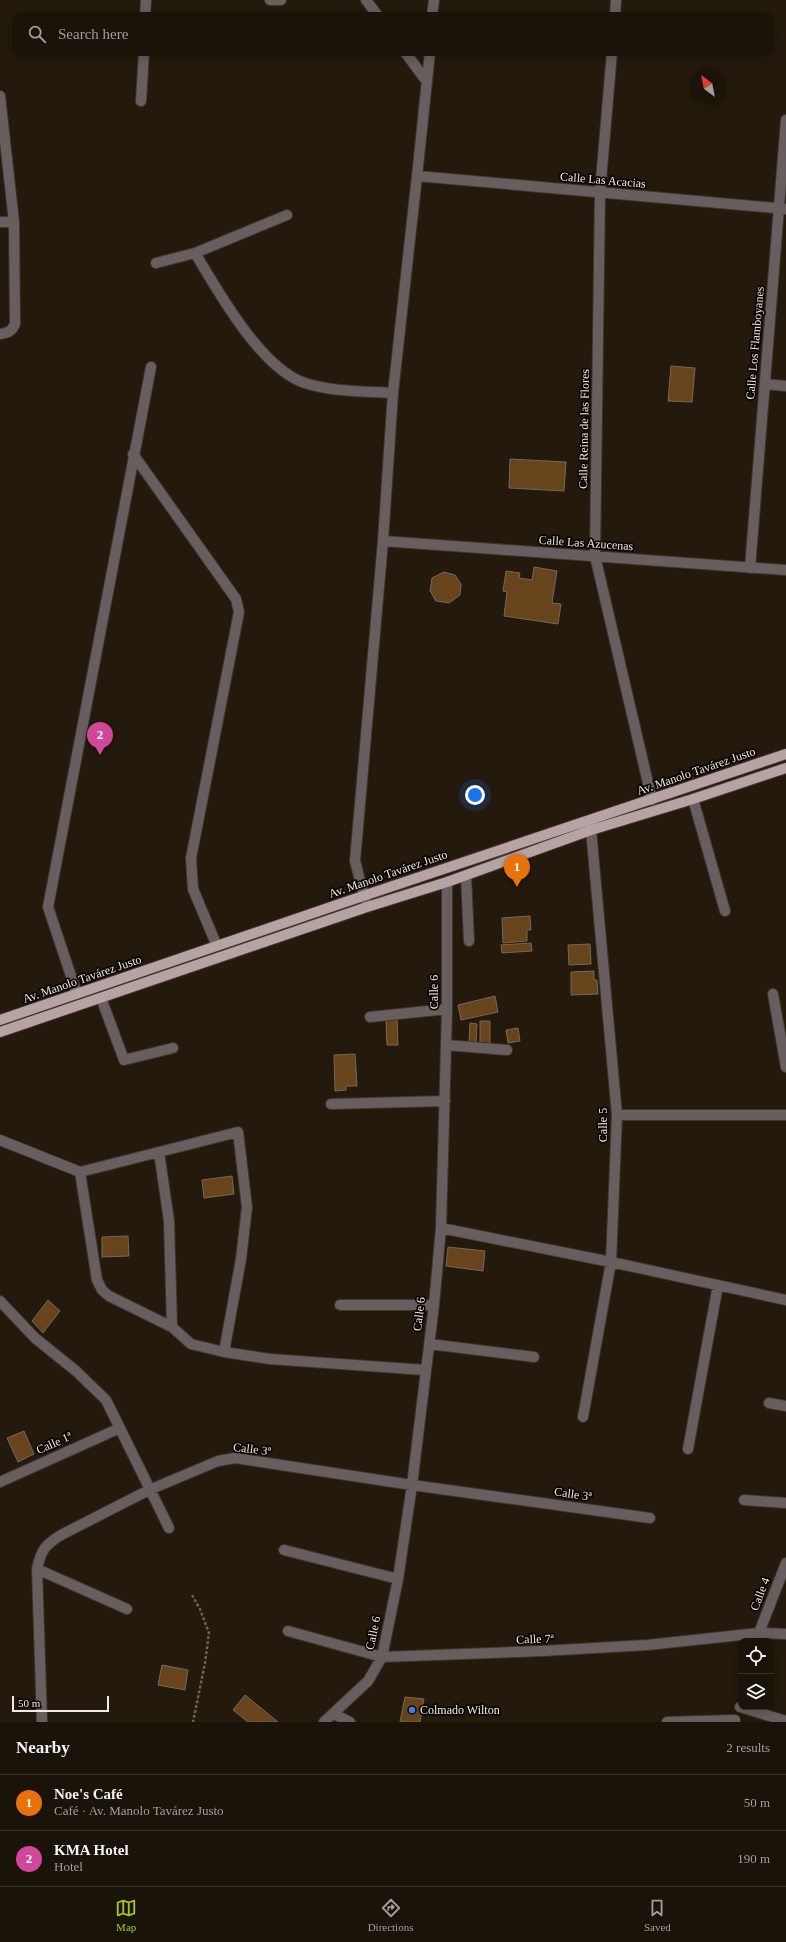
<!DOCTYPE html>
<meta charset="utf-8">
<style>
:root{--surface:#1a1309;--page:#231c12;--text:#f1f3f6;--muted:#9f9e9c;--line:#38322a;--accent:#a7c81e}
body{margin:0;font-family:Georgia,serif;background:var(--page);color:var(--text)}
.controls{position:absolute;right:12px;bottom:12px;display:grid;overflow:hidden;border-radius:8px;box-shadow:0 2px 10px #0003}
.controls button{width:36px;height:36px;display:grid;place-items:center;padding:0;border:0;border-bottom:1px solid var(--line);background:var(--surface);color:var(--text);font:20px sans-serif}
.compass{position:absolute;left:690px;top:68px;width:36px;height:36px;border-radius:50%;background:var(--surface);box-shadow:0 2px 10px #0003;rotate:328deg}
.scale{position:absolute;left:12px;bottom:10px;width:97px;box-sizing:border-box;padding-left:4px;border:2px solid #f1eae1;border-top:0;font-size:11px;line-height:14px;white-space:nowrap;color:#f1eae1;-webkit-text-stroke:3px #090502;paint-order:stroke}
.you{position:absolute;left:475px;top:795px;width:14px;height:14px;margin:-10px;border:3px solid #fff;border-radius:50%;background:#1a73e8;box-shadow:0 0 0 6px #1a73e833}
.badge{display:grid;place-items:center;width:26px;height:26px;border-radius:50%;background:var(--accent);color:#fff;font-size:13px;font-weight:700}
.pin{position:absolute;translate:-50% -33px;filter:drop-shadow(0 1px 2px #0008)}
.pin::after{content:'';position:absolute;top:21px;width:14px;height:12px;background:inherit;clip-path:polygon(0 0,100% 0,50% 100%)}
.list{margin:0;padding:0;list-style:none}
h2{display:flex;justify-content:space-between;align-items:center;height:52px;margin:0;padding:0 16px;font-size:17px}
h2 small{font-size:13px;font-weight:400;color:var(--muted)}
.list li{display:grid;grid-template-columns:26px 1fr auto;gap:12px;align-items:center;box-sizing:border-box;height:56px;padding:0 16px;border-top:1px solid var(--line)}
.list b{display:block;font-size:15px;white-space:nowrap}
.list p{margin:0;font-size:13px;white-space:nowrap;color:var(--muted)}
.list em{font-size:13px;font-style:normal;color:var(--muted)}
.icon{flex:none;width:22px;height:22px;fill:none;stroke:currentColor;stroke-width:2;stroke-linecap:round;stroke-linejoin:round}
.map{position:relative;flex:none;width:786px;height:1722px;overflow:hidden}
.search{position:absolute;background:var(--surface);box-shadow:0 2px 10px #0003;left:12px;right:12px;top:12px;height:44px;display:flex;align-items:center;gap:10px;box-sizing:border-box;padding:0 14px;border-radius:12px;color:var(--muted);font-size:15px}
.sheet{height:164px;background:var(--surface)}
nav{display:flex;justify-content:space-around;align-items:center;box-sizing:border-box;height:56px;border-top:1px solid var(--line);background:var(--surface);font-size:11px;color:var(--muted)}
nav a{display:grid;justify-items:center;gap:2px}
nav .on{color:var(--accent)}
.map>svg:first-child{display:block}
</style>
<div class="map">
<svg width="786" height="1722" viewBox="0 0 786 1722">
<rect width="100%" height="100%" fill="#23190c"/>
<path fill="#68441c" stroke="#76685a" d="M671,366L695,368L692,402L668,401Z
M510,459L566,462L564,491L509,488Z
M534,567L557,571L552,603L561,604L558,624L504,616L507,592L503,591L506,571L520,573L519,578L532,580Z
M444,572L455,575L461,584L460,595L449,603L436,601L430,591L432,578Z
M530,916L531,930H527V941L503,943L502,918Z
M531,943L532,951L502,953L501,945Z
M590,944L591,964L569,965L568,945Z
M594,971V980H597L598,994L571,995V972Z
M495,996L498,1012L461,1020L458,1005Z
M397,1019L398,1045H387L386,1020Z
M480,1021H490V1045H480Z
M470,1023L477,1024L476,1043H469Z
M518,1028L520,1041L508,1043L506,1030Z
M355,1054L357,1086H346V1090L335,1091L334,1055Z
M232,1176L234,1194L204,1198L202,1180Z
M128,1236L129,1256L102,1257V1237Z
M448,1247L485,1251L483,1271L446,1266Z
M48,1300L60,1311L43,1333L32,1321Z
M24,1431L34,1454L18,1462L7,1438Z
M162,1665L188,1670L185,1690L158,1685Z
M245,1695L278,1722H248L233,1710Z
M405,1697L424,1699L420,1722H400Z"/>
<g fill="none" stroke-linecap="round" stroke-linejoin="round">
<g stroke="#40362a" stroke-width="12">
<path id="minor" d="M270,0H281
M366,0L378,16
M145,16L146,0
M432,16L434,0
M615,16L616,0
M405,52L427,82
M612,52L600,192L595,556L652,800
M0,96L14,222L15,324C12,331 8,333 0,334
M141,101L144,52
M417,176L786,209
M0,222H14
M195,253C218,291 261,369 305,383C332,392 364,391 393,393
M156,263L195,253L287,215
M765,384L786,386
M133,454L236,599L239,612L191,858L193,889L217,946
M383,541L786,570
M750,568L786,120
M693,799L725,911
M466,876L469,941
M367,907L355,861L383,541L393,393L417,176L430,52
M77,994L48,907L151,367
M773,994L786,1067
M101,998L124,1060L173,1048
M370,1017L447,1009
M446,1045L507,1050
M331,1104L445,1101
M617,1115H786
M0,1140L80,1172L238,1132L247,1207L241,1259L224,1352
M159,1152L169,1221L172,1327
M80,1172L97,1280L102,1290L109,1296L172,1327L191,1344L224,1352L270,1359L425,1370
M441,1228L611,1262L786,1300
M0,1301L35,1338L76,1371L106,1400L169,1528
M340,1305H434
M429,1344L534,1357
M769,1403L786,1406
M583,1417L611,1262L617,1115L591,830
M688,1449L718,1285
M0,1482L120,1428
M744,1500L786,1503
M284,1550L398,1579
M37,1569L127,1609
M288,1631L382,1657L542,1651L647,1645L759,1633L786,1634
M759,1633L786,1563
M740,1707L786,1721
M334,1714L350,1722
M42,1722L37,1569C41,1550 45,1545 61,1535L149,1490L218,1461L235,1458L412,1485L650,1518
M324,1722L368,1681L382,1657L398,1579L412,1485L434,1305L441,1228L447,1009V882
M667,1722L735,1720"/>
</g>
<g stroke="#40362a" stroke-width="12">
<path id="major" d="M0,1020L363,896L786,754
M0,1032L367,907L447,882L591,830L693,799L786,768"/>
</g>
<path stroke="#6a6155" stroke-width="2.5" stroke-dasharray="3 2" stroke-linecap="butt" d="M192,1595L200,1609L209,1633L205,1663L193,1722"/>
<use href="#minor" stroke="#685e5f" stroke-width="10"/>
<use href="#major" stroke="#b8a3a4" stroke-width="10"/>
</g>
<circle fill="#3f7fe0" stroke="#090502" stroke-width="1.5" cx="412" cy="1710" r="4"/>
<g text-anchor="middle" stroke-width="3.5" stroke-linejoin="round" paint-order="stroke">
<g font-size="12" fill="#f1eae1" stroke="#090502">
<text transform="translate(603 180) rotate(5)" y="4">Calle Las Acacias</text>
<text transform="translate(755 343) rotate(-85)" y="4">Calle Los Flamboyanes</text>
<text transform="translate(584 429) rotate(-89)" y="4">Calle Reina de las Flores</text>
<text transform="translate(586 543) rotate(4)" y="4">Calle Las Azucenas</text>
<text transform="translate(696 771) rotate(-19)" y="4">Av. Manolo Tavárez Justo</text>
<text transform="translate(388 874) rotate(-19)" y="4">Av. Manolo Tavárez Justo</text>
<text transform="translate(82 979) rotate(-19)" y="4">Av. Manolo Tavárez Justo</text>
<text transform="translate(434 992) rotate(-90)" y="4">Calle 6</text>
<text transform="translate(603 1125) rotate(-90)" y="4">Calle 5</text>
<text transform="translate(419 1314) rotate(-83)" y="4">Calle 6</text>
<text transform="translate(54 1443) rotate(-24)" y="4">Calle 1ª</text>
<text transform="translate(252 1449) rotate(7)" y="4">Calle 3ª</text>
<text transform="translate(573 1494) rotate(8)" y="4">Calle 3ª</text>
<text transform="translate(760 1594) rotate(-69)" y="4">Calle 4</text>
<text transform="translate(373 1633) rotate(-78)" y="4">Calle 6</text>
<text transform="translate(535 1639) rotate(-2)" y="4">Calle 7ª</text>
</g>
<g font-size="12" fill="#f1eae1" stroke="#090502" text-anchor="start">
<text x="420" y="1714">Colmado Wilton</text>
</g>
</g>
</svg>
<div class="controls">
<button><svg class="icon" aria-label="locate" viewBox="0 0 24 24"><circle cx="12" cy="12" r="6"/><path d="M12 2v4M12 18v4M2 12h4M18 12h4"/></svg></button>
<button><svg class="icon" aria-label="layers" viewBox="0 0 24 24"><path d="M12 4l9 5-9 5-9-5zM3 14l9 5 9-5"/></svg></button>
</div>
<svg class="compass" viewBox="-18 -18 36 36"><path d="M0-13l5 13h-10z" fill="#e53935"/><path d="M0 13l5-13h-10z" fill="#9f9e9c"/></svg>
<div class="scale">50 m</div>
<div class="you"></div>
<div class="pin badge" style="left:517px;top:887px;background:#e8710a">1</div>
<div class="pin badge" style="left:100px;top:755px;background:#d1479c">2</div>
<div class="search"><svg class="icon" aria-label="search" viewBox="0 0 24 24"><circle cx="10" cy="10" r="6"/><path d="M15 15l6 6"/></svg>Search here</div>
</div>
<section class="sheet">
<h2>Nearby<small>2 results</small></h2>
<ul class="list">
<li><span class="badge" style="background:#e8710a">1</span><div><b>Noe's Café</b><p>Café · Av. Manolo Tavárez Justo</p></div><em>50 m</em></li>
<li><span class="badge" style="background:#d1479c">2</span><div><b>KMA Hotel</b><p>Hotel</p></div><em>190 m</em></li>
</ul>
</section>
<nav>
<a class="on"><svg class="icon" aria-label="map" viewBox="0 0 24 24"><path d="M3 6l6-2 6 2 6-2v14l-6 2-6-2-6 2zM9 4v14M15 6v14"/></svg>Map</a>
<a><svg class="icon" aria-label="directions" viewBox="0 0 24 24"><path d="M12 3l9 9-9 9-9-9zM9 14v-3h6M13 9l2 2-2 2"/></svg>Directions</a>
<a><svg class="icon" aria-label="saved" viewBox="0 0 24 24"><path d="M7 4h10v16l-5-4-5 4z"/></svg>Saved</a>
</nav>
